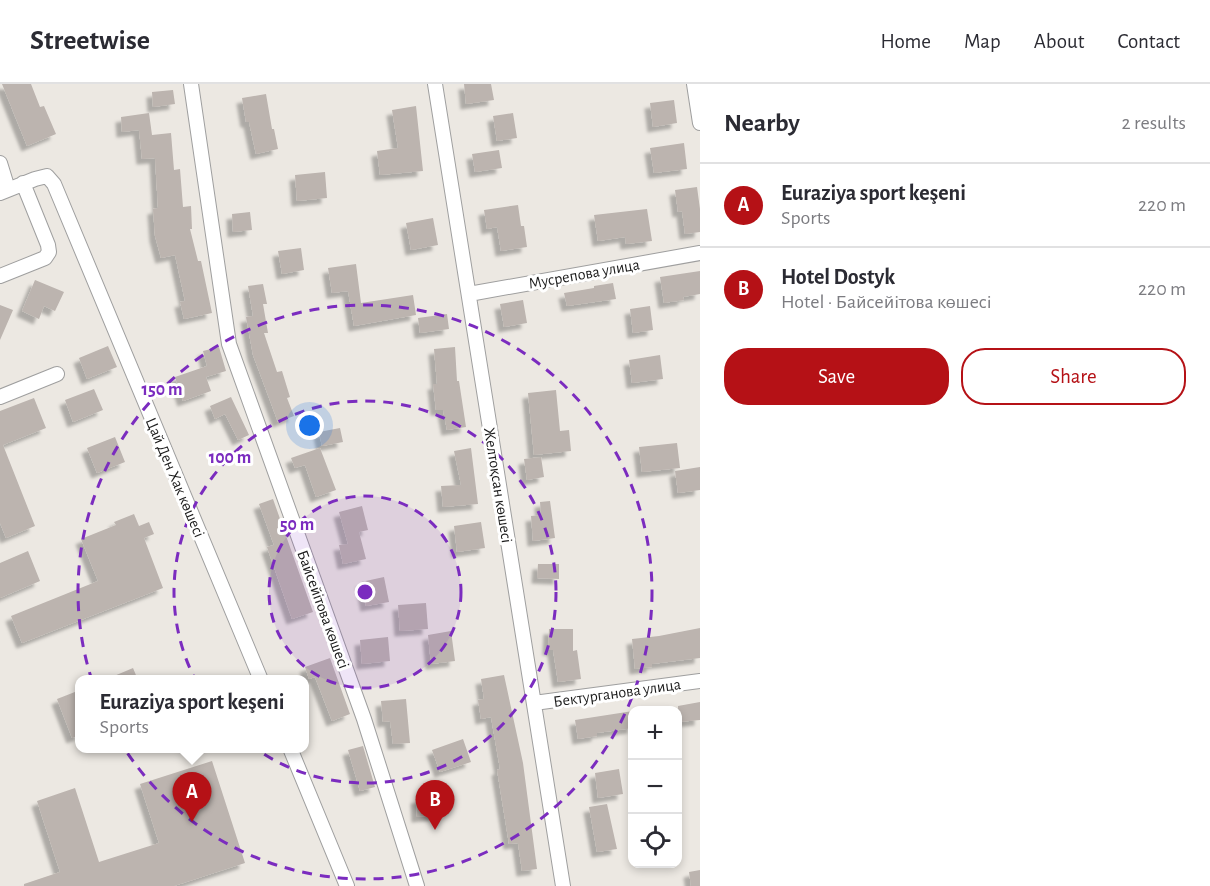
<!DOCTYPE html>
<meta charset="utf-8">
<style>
:root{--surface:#fff;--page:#f7f7f7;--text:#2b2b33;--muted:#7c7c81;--line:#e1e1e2;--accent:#b51116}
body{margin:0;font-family:"Alegreya Sans",sans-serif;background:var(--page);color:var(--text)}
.controls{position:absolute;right:18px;bottom:18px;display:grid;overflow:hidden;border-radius:12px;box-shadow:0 3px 9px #0003}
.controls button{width:54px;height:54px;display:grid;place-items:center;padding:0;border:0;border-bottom:2px solid var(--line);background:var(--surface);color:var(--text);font:30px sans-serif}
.you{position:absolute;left:310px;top:342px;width:21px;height:21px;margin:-15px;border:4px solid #fff;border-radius:50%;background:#1a73e8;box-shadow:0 0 0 9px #1a73e833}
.badge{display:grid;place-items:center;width:39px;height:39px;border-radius:50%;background:var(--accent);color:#fff;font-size:20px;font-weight:700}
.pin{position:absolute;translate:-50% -50px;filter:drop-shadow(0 2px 3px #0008)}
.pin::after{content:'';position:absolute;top:32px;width:21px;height:18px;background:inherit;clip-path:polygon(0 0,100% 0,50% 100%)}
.popup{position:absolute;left:75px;top:591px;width:234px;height:78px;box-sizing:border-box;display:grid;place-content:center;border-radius:12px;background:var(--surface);filter:drop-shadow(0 2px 4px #0005);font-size:20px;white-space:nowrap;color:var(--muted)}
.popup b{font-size:22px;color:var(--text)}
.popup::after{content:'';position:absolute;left:50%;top:100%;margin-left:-12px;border:12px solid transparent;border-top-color:var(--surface)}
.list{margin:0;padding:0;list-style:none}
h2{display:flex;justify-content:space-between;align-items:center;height:78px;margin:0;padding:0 24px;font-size:26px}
h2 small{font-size:20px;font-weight:400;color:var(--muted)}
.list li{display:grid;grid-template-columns:39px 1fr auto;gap:18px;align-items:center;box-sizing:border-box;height:84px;padding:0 24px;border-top:2px solid var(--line)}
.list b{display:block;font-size:22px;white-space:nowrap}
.list p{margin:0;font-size:20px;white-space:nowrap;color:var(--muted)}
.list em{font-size:20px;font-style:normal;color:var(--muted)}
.actions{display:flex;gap:12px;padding:18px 24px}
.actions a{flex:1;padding:14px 0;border:2px solid var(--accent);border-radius:24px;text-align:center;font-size:21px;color:var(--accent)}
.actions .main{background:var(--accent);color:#fff}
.icon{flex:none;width:33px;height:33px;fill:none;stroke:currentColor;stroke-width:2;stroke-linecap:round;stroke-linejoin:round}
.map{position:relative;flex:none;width:700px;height:802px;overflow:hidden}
header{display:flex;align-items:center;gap:36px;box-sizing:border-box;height:84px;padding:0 30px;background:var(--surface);border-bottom:2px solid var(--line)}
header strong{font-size:28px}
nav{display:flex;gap:33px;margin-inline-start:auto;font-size:21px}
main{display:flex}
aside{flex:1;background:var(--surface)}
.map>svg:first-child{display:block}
</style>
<header>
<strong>Streetwise</strong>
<nav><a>Home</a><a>Map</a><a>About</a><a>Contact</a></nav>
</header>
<main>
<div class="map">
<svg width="700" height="802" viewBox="0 0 700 802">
<defs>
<filter id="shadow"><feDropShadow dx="-5.5" dy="5.5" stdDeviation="1.5" flood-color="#0004"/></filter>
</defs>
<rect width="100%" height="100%" fill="#ece8e2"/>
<path fill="#bcb4af" filter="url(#shadow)" d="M2,0H31L40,23L44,22L56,50L27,62Z
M464,0H491L494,16L466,20Z
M173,6L175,20L153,23L152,8Z
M266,10L272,45H274L278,65L256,70L249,38H246L242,14Z
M674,16L677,39L653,43L650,19Z
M416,22L423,87L380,91L377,67L398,64L392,26Z
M149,29L152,51L171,49L174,86L180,85L183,123L191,122L192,145H190L198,177H201L212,229L184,235L180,218L185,217L175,171L161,174L155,152L153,125L158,124L155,74L142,75L139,46L122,48L121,33Z
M513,29L517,54L497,57L493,32Z
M684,59L687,85L654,89L650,64Z
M499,66L502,84L475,88L472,70Z
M325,88L327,114L297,117L295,91Z
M697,103L700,125V148L685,150L682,127L678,128L675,106Z
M518,121L521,142H524L527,163L501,167L497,143L487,145L484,126Z
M647,125L652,157L626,160L625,153L598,157L594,131Z
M250,128L252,146L233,148L232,130Z
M433,134L438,161L411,166L406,139Z
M301,164L304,186L282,190L278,167Z
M356,180L361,219L413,211L416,231L354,242L348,207L332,209L328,184Z
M700,187V210L683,213L684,216L664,219L660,193Z
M35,196L64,208L55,227L44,222L39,235L22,227Z
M613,199L616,215L567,222L564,209L594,204V202Z
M263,200L267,220H263L268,249H264L277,288L282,287L290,313L287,314L294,332L278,338L253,271L246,233L253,232L248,202Z
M523,216L527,239L504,243L500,220Z
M0,221L13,226L0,256Z
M650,222L653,246L633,249L630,225Z
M447,230L449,245L420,249L418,234Z
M108,262L117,283L87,295L79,274Z
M219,263L226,287L206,293L211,307L183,317L175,293L207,282L203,267Z
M455,263L457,297H459L466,343L447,346L443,326H436L433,300H437L434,265Z
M660,271L663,295L632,299L629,276Z
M94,305L103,326L73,338L65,316Z
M556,306L560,347L569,346L571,367L534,371L528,309Z
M231,313L249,351L238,356L225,330L215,335L210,322Z
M34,314L46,344L3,361L35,442L6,454L0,439V327Z
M340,344L343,358L322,362L319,348Z
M115,353L125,378L97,389L87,364Z
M677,359L680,384L642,388L639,363Z
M320,364L336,406L316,413L305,381L295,384L291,374Z
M471,364L478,420L443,423L441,402L461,401L454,367Z
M541,373L544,393L527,396L524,375Z
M700,383V406L678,409L675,387Z
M273,415L313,528L292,535L267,463L274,461L259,420Z
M550,417L555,454L533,457L531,432L541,431L540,418Z
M362,422L368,446L359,448L366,475L343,480L339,461L348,460L339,428Z
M134,430L139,442L149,438L154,450L144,454L163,504L22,559L11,532L98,497L81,455L116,441L114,438Z
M481,438L485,464L457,468L454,442Z
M28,467L40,497L0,514V479Z
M538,480H559V495L537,494Z
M384,493L389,518L366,522L361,498Z
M426,519L428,545L400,547L398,521Z
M700,544V574L652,580V583L635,585L632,555L659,552Z
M549,545H573V567L577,566L581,595L558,598L553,566H548Z
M451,547L455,577L431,580L428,551Z
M388,553L390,577L362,580L360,556Z
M330,574L350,630L332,637L315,593L309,595L305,583Z
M133,584L138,596H107V595Z
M504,591L523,679L537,785L522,787L518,759L509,760L497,686L500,685L491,633L481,635L478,616L484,615L481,595Z
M80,606V651L72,654L57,615Z
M406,615L410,659L393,660L390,637L383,638L381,617Z
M700,618V636L678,638V622Z
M633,627V644L597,649V652L578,655L575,636Z
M463,655L471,678L440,688L432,666Z
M363,662L375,703L360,707L348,666Z
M212,677L245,779L174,802H24V800L60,788L37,717L75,704L99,778L159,759L140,700Z
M619,685L623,710L598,714L595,689Z
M436,712L438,731L417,733L416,714Z
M607,720L617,765L597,768L589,723Z
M700,786V802H691L689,788Z"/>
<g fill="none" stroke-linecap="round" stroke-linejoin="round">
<g stroke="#9f9f9f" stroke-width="16">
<path id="minor" d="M191,0L229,260L364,635L417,802
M435,0L563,802
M694,0L700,39
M0,79L8,105
M0,109L35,95L47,92L54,100L261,596
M0,192L45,174L49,168L48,161L23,99
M469,210L700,169
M0,313L57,290
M534,619L700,597
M290,664L347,802"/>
</g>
<use href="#minor" stroke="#fff" stroke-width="14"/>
</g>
<circle cx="365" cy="508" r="96" fill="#7b2cbf" fill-opacity=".12"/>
<g fill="none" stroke="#7b2cbf" stroke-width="3" stroke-dasharray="10 8">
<circle cx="365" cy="508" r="96"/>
<circle cx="365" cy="508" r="191"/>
<circle cx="365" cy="508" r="287"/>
</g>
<g text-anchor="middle" stroke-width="6" stroke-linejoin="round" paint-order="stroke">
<g font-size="16" fill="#1b1b1b" stroke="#fff">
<text transform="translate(584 189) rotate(-10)" y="6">Мусрепова улица</text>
<text transform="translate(176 393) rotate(67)" y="6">Цай Ден Хак көшесі</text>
<text transform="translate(499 401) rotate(81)" y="6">Желтоқсан көшесі</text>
<text transform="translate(324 525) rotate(70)" y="6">Байсейітова көшесі</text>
<text transform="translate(617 608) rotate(-8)" y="6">Бектурганова улица</text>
</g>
</g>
<circle cx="365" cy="508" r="9" fill="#7b2cbf" stroke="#fff" stroke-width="3"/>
<g font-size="18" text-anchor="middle" font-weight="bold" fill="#7b2cbf" stroke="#fff" stroke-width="6" stroke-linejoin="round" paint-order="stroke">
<text x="162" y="311">150 m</text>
<text x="230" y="379">100 m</text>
<text x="297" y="446">50 m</text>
</g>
</svg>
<div class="controls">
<button>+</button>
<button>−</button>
<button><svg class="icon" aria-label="locate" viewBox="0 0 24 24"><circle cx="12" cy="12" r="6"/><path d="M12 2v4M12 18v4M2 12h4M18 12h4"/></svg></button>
</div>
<div class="you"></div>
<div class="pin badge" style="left:192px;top:738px">A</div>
<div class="popup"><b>Euraziya sport keşeni</b>Sports</div>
<div class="pin badge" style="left:435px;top:746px">B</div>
</div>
<aside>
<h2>Nearby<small>2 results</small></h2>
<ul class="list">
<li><span class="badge">A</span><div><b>Euraziya sport keşeni</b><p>Sports</p></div><em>220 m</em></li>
<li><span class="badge">B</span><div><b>Hotel Dostyk</b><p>Hotel · Байсейітова көшесі</p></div><em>220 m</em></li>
</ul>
<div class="actions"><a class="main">Save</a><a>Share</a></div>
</aside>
</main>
